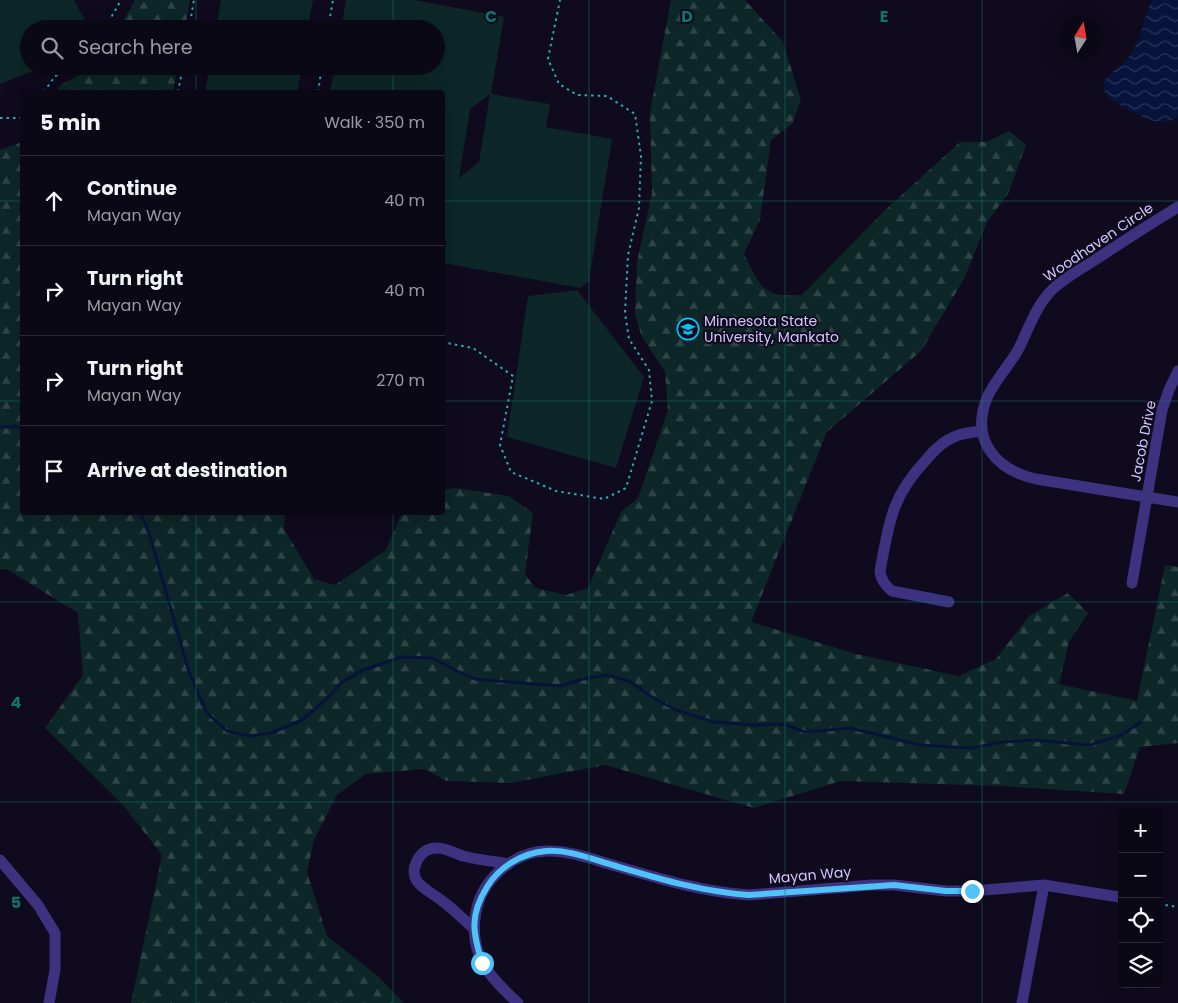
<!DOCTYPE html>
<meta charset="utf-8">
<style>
:root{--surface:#0b0816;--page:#191623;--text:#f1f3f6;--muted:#9a9aa1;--line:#2b2935}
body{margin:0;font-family:Poppins,sans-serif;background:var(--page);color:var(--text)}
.controls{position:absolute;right:15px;bottom:15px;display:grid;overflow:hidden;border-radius:5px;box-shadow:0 5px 20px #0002}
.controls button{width:45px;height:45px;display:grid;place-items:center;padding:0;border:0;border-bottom:1px solid var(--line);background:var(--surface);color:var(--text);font:25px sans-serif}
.compass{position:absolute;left:1058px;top:15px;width:45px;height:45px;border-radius:50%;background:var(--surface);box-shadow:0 5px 20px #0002;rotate:11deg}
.stop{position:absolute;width:15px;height:15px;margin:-11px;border:4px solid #4fc3f7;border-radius:50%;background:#fff}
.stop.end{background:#4fc3f7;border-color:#fff;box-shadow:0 1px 5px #0008}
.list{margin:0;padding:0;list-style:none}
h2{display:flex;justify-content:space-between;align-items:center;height:65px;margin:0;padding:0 20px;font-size:21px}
h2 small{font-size:16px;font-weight:400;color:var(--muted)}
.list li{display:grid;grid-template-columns:32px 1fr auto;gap:15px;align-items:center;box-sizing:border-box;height:90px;padding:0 20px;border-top:1px solid var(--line)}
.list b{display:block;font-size:19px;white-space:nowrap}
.list p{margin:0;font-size:16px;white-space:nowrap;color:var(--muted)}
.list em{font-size:16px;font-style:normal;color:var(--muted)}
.icon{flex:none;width:28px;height:28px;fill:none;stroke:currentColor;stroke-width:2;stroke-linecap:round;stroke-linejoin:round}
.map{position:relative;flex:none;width:1178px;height:1003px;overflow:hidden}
.search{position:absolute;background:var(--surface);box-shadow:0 5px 20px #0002;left:20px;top:20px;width:425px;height:55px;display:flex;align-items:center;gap:12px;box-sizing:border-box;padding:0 18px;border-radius:28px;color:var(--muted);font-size:19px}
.panel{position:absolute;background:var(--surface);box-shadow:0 5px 20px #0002;left:20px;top:90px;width:425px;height:425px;border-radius:5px}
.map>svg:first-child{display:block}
</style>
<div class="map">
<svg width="1178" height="1003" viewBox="0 0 1178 1003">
<defs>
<pattern id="forest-firs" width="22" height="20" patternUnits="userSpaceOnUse" patternTransform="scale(1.25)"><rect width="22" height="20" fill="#0d2627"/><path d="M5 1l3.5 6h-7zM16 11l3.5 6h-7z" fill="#2f4447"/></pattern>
<pattern id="water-waves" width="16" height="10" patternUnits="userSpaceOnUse" patternTransform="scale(1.25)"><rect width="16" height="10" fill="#06143b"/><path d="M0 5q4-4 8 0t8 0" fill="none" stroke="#293558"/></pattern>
</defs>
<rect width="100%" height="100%" fill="#0f0a1d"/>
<path fill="url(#forest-firs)" d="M135,0H190L185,29H119Z
M671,0H745L783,42L801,100L792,124L771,140L760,220L744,254C760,286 762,298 802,295L882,213L960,142H986L1009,131L1026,145L1008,194L987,222L964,279L921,351L827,432L751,622L856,654L959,676L996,659L1029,616L1068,593L1088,613L1069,642L1059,684L1137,701L1165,565L1178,567V743L1140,747L1124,794L1000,786L841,781L754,808L605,765L511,783L447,781L424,769L366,774L337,795L314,840L307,872L327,936L379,977L404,1003H131L162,855L123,805L45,728L83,675L78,613L8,570L0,569V150L22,142V512L285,513L284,529L314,579L335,585L386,550L402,513L442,512L443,490L456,488L509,496L533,513L525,574L535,588L566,595L588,588L621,512L638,498L668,410L665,372L642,337L635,315L637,262L652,193L650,113Z
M97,66H178L173,92H55L62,84Z"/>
<path fill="#0d2627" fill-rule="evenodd" d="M0,0H74L90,29H29V66H46L0,84Z
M221,0H313L308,29H216Z
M346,0H415L504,17L491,94L550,104L546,127L612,139L589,281L580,288L443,263L447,241L442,240V92H330L335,66H436V29H341ZM490,94L479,162L459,178L470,109Z
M210,66H302L297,92H205Z
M577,290L644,377L616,468L507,437L528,296Z"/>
<path fill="url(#water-waves)" d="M1152,0H1178V116C1164,133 1123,109 1110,98C1105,95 1104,90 1103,85C1107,72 1119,69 1127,59C1142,42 1142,20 1152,0Z"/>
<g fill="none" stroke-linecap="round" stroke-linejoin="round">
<path stroke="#06143b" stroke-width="3" d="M0,427H22
M140,512L149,533L189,672L207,713L227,731L250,736L271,733L302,720L329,697L341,683L363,670L402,657L432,658L457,671L475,679L560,686L583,679L607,675L629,681L652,697L676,710L714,722L754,725L783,724L805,732L850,728L920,745L971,748L1002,742L1033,740L1090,745L1121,735L1141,722"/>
<path stroke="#25aeb4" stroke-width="2" stroke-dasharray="2.5 4" stroke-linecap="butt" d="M108,29L112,16L121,0
M189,29L194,0
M328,29L333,0
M44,92L55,76L80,66
M178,92L183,66
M318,92L322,66
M0,118H22
M442,342L473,348L513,376L500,445L511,472L556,491L604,499L626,488L652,401L649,370L629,339L625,313L628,255L639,208L641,156L635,114L607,96L577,95L559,84L548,59L560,0
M1159,904L1178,907"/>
<path stroke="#3d327f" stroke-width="11" d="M1178,207C1150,224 1122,242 1095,260C1081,269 1066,277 1054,288C1036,304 1029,329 1018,350C1009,366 994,381 987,398C970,440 996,470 1036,479L1178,502
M1132,583L1162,410L1169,390L1178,371
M949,602L892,591C885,585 881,580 880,571C889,523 891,497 926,460C934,450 943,441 956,436C964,433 973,432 982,431
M0,860L38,905L55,933V970L49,1003
M473,928C462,918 452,908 441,900C427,889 405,882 418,859C422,852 429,848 437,848C446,848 454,853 463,856C478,860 493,861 509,864
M518,1003C489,977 468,954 476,912C482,879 515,850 549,851C572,851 594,860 616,866C660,879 703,892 749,895L872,885H894L946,891H972L1044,885L1119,897
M1022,1003L1044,885"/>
</g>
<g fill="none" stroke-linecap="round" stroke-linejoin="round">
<path stroke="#4fc3f7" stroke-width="6" d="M482,963C473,933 469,916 487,887C499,867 522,853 546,851C569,849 594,860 616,866C660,879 703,892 749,895L894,885L946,891H972"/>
</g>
<path fill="none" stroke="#0f766e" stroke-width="1" stroke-opacity="0.55" d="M196,0V29M393,0V29M589,0V1003M785,0V1003M982,0V1003M196,66V92M393,66V92M0,201H22M442,201H1178M0,401H22M442,401H1178M196,512V1003M393,512V1003M0,602H1178M0,802H1178"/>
<defs>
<g id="university-ring" transform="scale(1.125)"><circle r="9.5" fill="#0f0a1d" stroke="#00c1f1" stroke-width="1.5"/><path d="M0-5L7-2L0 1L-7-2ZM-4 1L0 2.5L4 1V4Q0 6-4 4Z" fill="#00c1f1"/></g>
</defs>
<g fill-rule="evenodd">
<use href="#university-ring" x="688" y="329"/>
</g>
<g text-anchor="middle" stroke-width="4" stroke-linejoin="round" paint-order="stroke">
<g font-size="14" fill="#d2c6ff" stroke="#0f0a1d">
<text transform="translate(1098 242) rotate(-34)" y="5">Woodhaven Circle</text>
<text transform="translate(1143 441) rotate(-79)" y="5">Jacob Drive</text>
<text transform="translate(810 875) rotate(-5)" y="5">Mayan Way</text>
</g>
<g font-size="14" fill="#d2c6ff" stroke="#0f0a1d" text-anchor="start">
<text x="704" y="326">Minnesota State<tspan x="704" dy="16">University, Mankato</tspan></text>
</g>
</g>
<g font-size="16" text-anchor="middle" font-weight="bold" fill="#0f766e" stroke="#0f0a1d" stroke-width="4" stroke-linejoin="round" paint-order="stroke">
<text x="491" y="22">C</text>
<text x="687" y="22">D</text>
<text x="884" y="22">E</text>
<text x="16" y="708">4</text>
<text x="16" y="908">5</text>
</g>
</svg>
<div class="controls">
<button>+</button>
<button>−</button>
<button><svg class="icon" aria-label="locate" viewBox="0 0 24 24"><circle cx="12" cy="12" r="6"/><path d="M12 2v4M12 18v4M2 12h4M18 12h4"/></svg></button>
<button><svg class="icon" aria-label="layers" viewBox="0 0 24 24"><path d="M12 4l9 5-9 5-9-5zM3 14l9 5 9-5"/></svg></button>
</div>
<svg class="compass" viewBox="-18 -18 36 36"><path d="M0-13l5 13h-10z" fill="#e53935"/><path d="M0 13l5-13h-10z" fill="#9a9aa1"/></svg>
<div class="stop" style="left:482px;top:963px"></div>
<div class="stop end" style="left:972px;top:891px"></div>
<div class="search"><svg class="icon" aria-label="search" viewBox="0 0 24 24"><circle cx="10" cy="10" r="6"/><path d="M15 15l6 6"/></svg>Search here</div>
<section class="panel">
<h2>5 min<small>Walk · 350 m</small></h2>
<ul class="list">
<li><svg class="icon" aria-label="ahead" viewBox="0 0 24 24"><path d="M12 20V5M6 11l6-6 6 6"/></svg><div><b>Continue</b><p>Mayan Way</p></div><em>40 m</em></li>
<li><svg class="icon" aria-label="right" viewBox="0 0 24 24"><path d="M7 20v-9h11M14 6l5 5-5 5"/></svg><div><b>Turn right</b><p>Mayan Way</p></div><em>40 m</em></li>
<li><svg class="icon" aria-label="right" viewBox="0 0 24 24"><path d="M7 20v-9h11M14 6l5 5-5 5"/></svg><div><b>Turn right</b><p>Mayan Way</p></div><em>270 m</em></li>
<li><svg class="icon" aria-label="arrive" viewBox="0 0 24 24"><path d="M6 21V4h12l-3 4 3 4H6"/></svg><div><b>Arrive at destination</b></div></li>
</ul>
</section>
</div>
